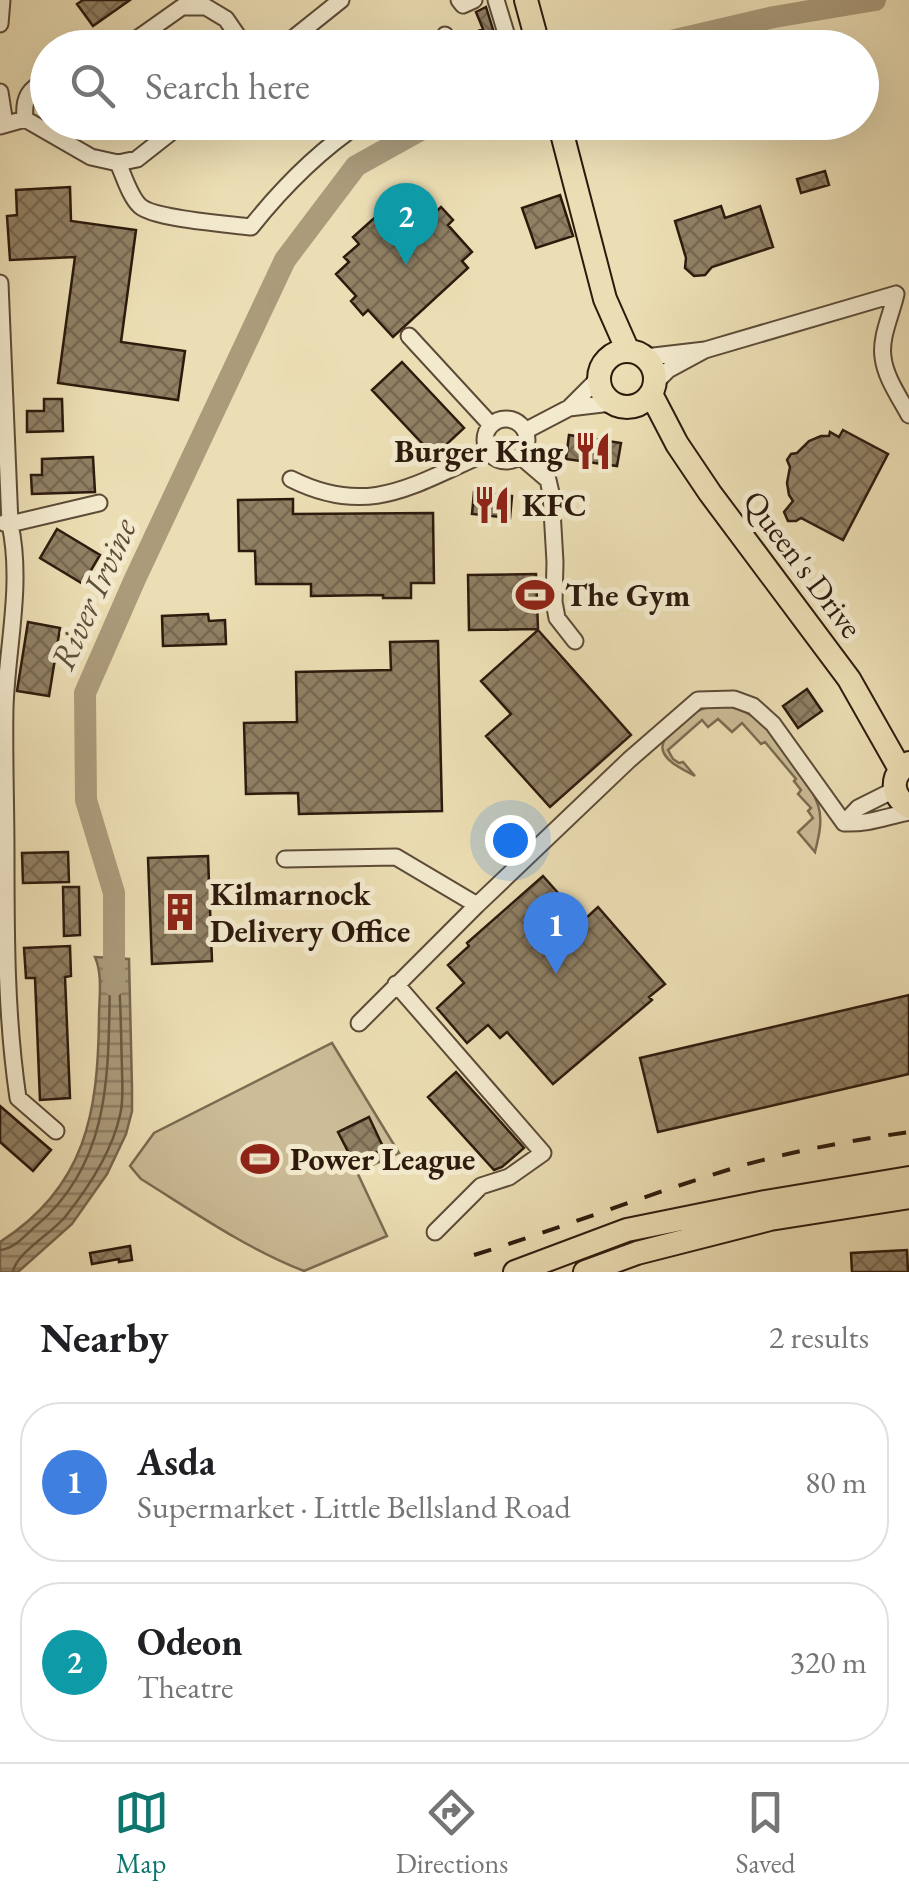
<!DOCTYPE html>
<meta charset="utf-8">
<style>
:root{--surface:#fff;--page:#f2f2f2;--text:#202124;--muted:#757577;--line:#e0e0e0;--accent:#0f766e}
body{margin:0;font-family:"EB Garamond",serif;background:var(--page);color:var(--text)}
.you{position:absolute;left:510px;top:840px;width:35px;height:35px;margin:-25px;border:8px solid #fff;border-radius:50%;background:#1a73e8;box-shadow:0 0 0 15px #1a73e833}
.badge{display:grid;place-items:center;width:65px;height:65px;border-radius:50%;background:var(--accent);color:#fff;font-size:32px;font-weight:700}
.pin{position:absolute;translate:-50% -82px;filter:drop-shadow(0 2px 5px #0008)}
.pin::after{content:'';position:absolute;top:52px;width:35px;height:30px;background:inherit;clip-path:polygon(0 0,100% 0,50% 100%)}
.list{margin:0;padding:0;list-style:none}
h2{display:flex;justify-content:space-between;align-items:center;height:130px;margin:0;padding:0 40px;font-size:42px}
h2 small{font-size:32px;font-weight:400;color:var(--muted)}
.list li{display:grid;grid-template-columns:65px 1fr auto;gap:30px;align-items:center;box-sizing:border-box;height:160px;margin:0 20px 20px;padding:0 20px;border:2px solid var(--line);border-radius:40px}
.list b{display:block;font-size:38px;white-space:nowrap}
.list p{margin:0;font-size:32px;white-space:nowrap;color:var(--muted)}
.list em{font-size:32px;font-style:normal;color:var(--muted)}
.icon{flex:none;width:55px;height:55px;fill:none;stroke:currentColor;stroke-width:2;stroke-linecap:round;stroke-linejoin:round}
.map{position:relative;flex:none;width:909px;height:1272px;overflow:hidden}
.search{position:absolute;background:var(--surface);box-shadow:0 10px 40px #0002;left:30px;right:30px;top:30px;height:110px;display:flex;align-items:center;gap:25px;box-sizing:border-box;padding:0 35px;border-radius:55px;color:var(--muted);font-size:38px}
.sheet{height:490px;background:var(--surface)}
nav{display:flex;justify-content:space-around;align-items:center;box-sizing:border-box;height:140px;border-top:2px solid var(--line);background:var(--surface);font-size:28px;color:var(--muted)}
nav a{display:grid;justify-items:center;gap:5px}
nav .on{color:var(--accent)}
.map>svg:first-child{display:block}
</style>
<div class="map">
<svg width="909" height="1272" viewBox="0 0 909 1272">
<defs>
<pattern id="water-rules" width="6" height="5" patternUnits="userSpaceOnUse" patternTransform="scale(2.5)"><rect width="6" height="5" fill="#ab9b7b"/><path d="M0 2.5h6" fill="none" stroke="#8c7e63"/></pattern>
<pattern id="building-cross-hatch" width="8" height="8" patternUnits="userSpaceOnUse" patternTransform="scale(2.5)"><rect width="8" height="8" fill="#908064"/><path d="M0 0l8 8M0 8l8-8" fill="none" stroke="#766851"/></pattern>
</defs>
<rect width="100%" height="100%" fill="#ecdeb4"/>
<filter id="stains"><feTurbulence type="fractalNoise" baseFrequency=".002" numOctaves="4"/><feColorMatrix values="0 0 0 0 .2 0 0 0 0 .09 0 0 0 0 .02 0 0 0 .5 -.17"/></filter>
<radialGradient id="worn" r=".72"><stop offset=".6" stop-color="#630" stop-opacity="0"/><stop offset="1" stop-color="#630" stop-opacity=".3"/></radialGradient>
<path fill="#ccbd98" stroke="#7c6c52" stroke-width="2.5" d="M729,706C740,709 749,713 758,720C775,734 811,784 818,805C823,820 819,836 815,852L798,832L813,818L808,811L811,808L798,794L801,790L794,781L796,779L765,742L761,744L742,723L732,732L718,719L708,727L702,720L668,750L673,759L679,763L683,762L695,776C685,770 667,763 663,751C658,735 692,712 705,708C713,705 722,706 729,706Z
M332,1043L399,1153L357,1172L387,1236L304,1271C245,1248 194,1212 141,1179L130,1166L154,1133Z"/>
<path fill="url(#water-rules)" stroke="#79674f" stroke-width="2.5" d="M95,957L129,959L132,1088V1111L126,1134L107,1174L72,1224L18,1272H0V1242C86,1187 98,1113 99,1018C99,999 103,975 95,957Z"/>
<g fill="none" stroke-linecap="round" stroke-linejoin="round">
<path stroke="#6c5a44" stroke-width="2.5" d="M0,1250C15,1249 26,1234 37,1225C112,1161 108,1072 110,982L112,978H117L119,982C121,1010 121,1039 122,1068C122,1083 124,1100 120,1115C112,1152 89,1187 65,1217C52,1233 15,1254 13,1272"/>
<path stroke="#ab9b7b" stroke-width="22" d="M641,48L774,17L875,0
M114,985V893L86,800L85,693L135,579L285,260L356,166L435,122"/>
</g>
<path fill="url(#building-cross-hatch)" stroke="#2d1a0d" stroke-width="2.5" d="M83,0H130L93,26L77,4Z
M486,7L495,36L488,39L487,44L474,48L469,35L483,29L476,12Z
M825,171L829,185L801,193L797,179Z
M70,187L71,221L136,230L121,342L185,351L178,400L58,383L75,257L10,260L7,216L17,215L16,190Z
M419,195L435,213L441,207L453,220L448,225L472,252L462,261L468,268L393,337L368,310L363,315L351,301L356,296L336,274L349,262L344,257L359,244L353,237L381,212L387,218L401,205L404,209Z
M560,195L573,236L536,248L522,208Z
M721,206L725,218L760,206L773,247L712,267L705,275L694,276L685,268L686,258L675,221Z
M402,362L464,428L434,456L372,390Z
M44,399H62L63,431L27,432V411H44Z
M843,430L888,454L843,540L801,518L796,521H788L784,512L793,501L789,495L787,483L790,467L787,460L791,454L797,453L809,441L821,436H829L830,432L839,437Z
M569,435L621,443L617,466L566,459Z
M93,457L95,492L32,494L31,475H42V459Z
M474,492L512,496L510,518L472,514Z
M293,499V514L433,513L434,583H411V598H383V595L311,596V584H256L255,551H239L238,500Z
M57,529L100,555L83,584L40,558Z
M536,574L538,629L469,630L468,575Z
M208,614L209,621L225,620L226,644L163,646L162,616Z
M28,622L60,628L49,696L17,691Z
M538,630L631,735L550,807L486,736L511,714L481,681Z
M438,641L442,811L299,814L298,793L246,794L244,723L297,722L296,672L391,670L390,642Z
M807,689L822,711L798,728L783,706Z
M68,852L69,882L23,883L22,853Z
M208,856L212,961L152,964L148,858Z
M543,876L583,921L598,907L665,984L649,997L652,1000L553,1084L507,1032L500,1038L488,1025L467,1043L437,1008L464,983L448,965L469,946L467,943Z
M63,887H79L80,935L64,936Z
M70,946L71,976L65,977L70,1098L40,1100L35,978H26L24,948Z
M909,995V1074L658,1132L640,1058Z
M456,1072L524,1148L502,1167L494,1170L428,1097Z
M0,1106L51,1150L33,1171L0,1142Z
M369,1117L384,1149L354,1163L338,1132Z
M130,1246L132,1260L119,1262V1259L92,1264L90,1253Z
M907,1250L908,1272H852L851,1253Z"/>
<g fill="none" stroke-linecap="round" stroke-linejoin="round">
<g stroke="#5d4b37" stroke-width="19">
<path id="minor" d="M459,0L463,5L474,0
M496,0L506,33
M0,24L2,0
M445,35L451,48
M124,48L182,7H206L226,19L246,48
M281,48L341,0
M497,48L504,44
M0,92L5,124
M25,119C23,97 29,89 48,79
M0,126L25,119L91,157L118,163C124,176 130,197 140,206C154,219 229,224 251,227C282,188 320,150 362,122
M118,163L137,159L184,122
M0,283L10,524C23,584 7,647 5,707C4,756 6,805 6,853C6,936 6,1017 18,1098L56,1131
M896,294C892,313 880,337 883,357C885,377 900,398 909,415
M409,336L491,425
M705,350L896,294
M645,357L705,350L668,370L655,383
M569,408L611,403
M485 440a21 21 0 1 1 42 0a21 21 0 1 1-42 0Z
M525,431L569,408L598,379
M520,456L548,480L551,493L555,562L554,602L557,618L575,641
M291,479C371,519 415,483 489,452
M4,523L10,524L99,503
M844,823C870,824 884,817 909,812
M844,823L858,808L894,790
M285,859L396,857L477,905
M396,984L543,1153L509,1177L481,1186L435,1232
M359,1023L477,905L629,760L698,700L734,699L753,706L773,724L844,823"/>
</g>
<g stroke="#2d1a0d" stroke-width="26">
<path id="primary" d="M526,0L539,48
M559,122L605,299L628,351
M599 379a28 28 0 1 1 56 0a28 28 0 1 1-56 0Z
M651,394L677,444L710,493L849,679L900,769
M909,763C890,775 890,795 909,807
M515,1272L627,1230L765,1202L909,1178
M585,1272L637,1253L770,1219L909,1197"/>
</g>
<use href="#minor" stroke="#f3eace" stroke-width="15"/>
<use href="#primary" stroke="#ecdeb4" stroke-width="22"/>
<path stroke="#2d1a0d" stroke-width="4" stroke-dasharray="18 18" stroke-linecap="butt" d="M474,1255C565,1227 653,1192 744,1165C798,1150 854,1140 909,1132"/>
</g>
<defs>
<g id="restaurant-bare" transform="scale(3)"><path d="M-5-6h1v4h1v-4h1v4h1v-4h1v5L-1.5 .5V6h-2V.5L-5-1ZM5-6V6H3V1.5H1.5Q1.5-4 5-6Z" fill="#8f2418" stroke="#f3eace" stroke-width="2.5" paint-order="stroke"/></g>
<g id="stadium-bare" transform="scale(3)"><path d="M0-5a6.5 5 0 1 0 0 10a6.5 5 0 1 0 0-10ZM-3.5-1.8h7v3.6h-7Z" fill="#8f2418" stroke="#f3eace" stroke-width="2.5" paint-order="stroke"/></g>
<g id="building-bare" transform="scale(3)"><path d="M-4-6H4V6H1V3H-1V6H-4ZM-2.5-4.3h1.7v1.8h-1.7ZM.8-4.3h1.7v1.8H.8ZM-2.5-1h1.7V.8h-1.7ZM.8-1h1.7V.8H.8Z" fill="#8f2418" stroke="#f3eace" stroke-width="2.5" paint-order="stroke"/></g>
</defs>
<g fill-rule="evenodd">
<use href="#restaurant-bare" x="593" y="451"/>
<use href="#restaurant-bare" x="492" y="505"/>
<use href="#stadium-bare" x="535" y="595"/>
<use href="#building-bare" x="180" y="912"/>
<use href="#stadium-bare" x="260" y="1159"/>
</g>
<g text-anchor="middle" stroke-width="10" stroke-linejoin="round" paint-order="stroke">
<g font-size="32" font-weight="bold" fill="#2d1a0d" stroke="#f3eace" text-anchor="start">
<text x="563" y="462" text-anchor="end">Burger King</text>
<text x="522" y="516">KFC</text>
<text x="565" y="606">The Gym</text>
<text x="210" y="905">Kilmarnock<tspan x="210" dy="37">Delivery Office</tspan></text>
<text x="290" y="1170">Power League</text>
</g>
<g font-size="32" fill="#2d1a0d" stroke="#f3eace">
<text transform="translate(803 564) rotate(53)" y="11">Queen's Drive</text>
</g>
<g font-size="35" font-style="italic" fill="#5f4e39" stroke="#f3eace">
<text transform="translate(93 594) rotate(-66)" y="12">River Irvine</text>
</g>
</g>
<rect width="100%" height="100%" filter="url(#stains)"/>
<rect width="100%" height="100%" fill="url(#worn)"/>
</svg>
<div class="you"></div>
<div class="pin badge" style="left:556px;top:974px;background:#3f7fe0">1</div>
<div class="pin badge" style="left:406px;top:265px;background:#0f9aa8">2</div>
<div class="search"><svg class="icon" aria-label="search" viewBox="0 0 24 24"><circle cx="10" cy="10" r="6"/><path d="M15 15l6 6"/></svg>Search here</div>
</div>
<section class="sheet">
<h2>Nearby<small>2 results</small></h2>
<ul class="list">
<li><span class="badge" style="background:#3f7fe0">1</span><div><b>Asda</b><p>Supermarket · Little Bellsland Road</p></div><em>80 m</em></li>
<li><span class="badge" style="background:#0f9aa8">2</span><div><b>Odeon</b><p>Theatre</p></div><em>320 m</em></li>
</ul>
</section>
<nav>
<a class="on"><svg class="icon" aria-label="map" viewBox="0 0 24 24"><path d="M3 6l6-2 6 2 6-2v14l-6 2-6-2-6 2zM9 4v14M15 6v14"/></svg>Map</a>
<a><svg class="icon" aria-label="directions" viewBox="0 0 24 24"><path d="M12 3l9 9-9 9-9-9zM9 14v-3h6M13 9l2 2-2 2"/></svg>Directions</a>
<a><svg class="icon" aria-label="saved" viewBox="0 0 24 24"><path d="M7 4h10v16l-5-4-5 4z"/></svg>Saved</a>
</nav>
